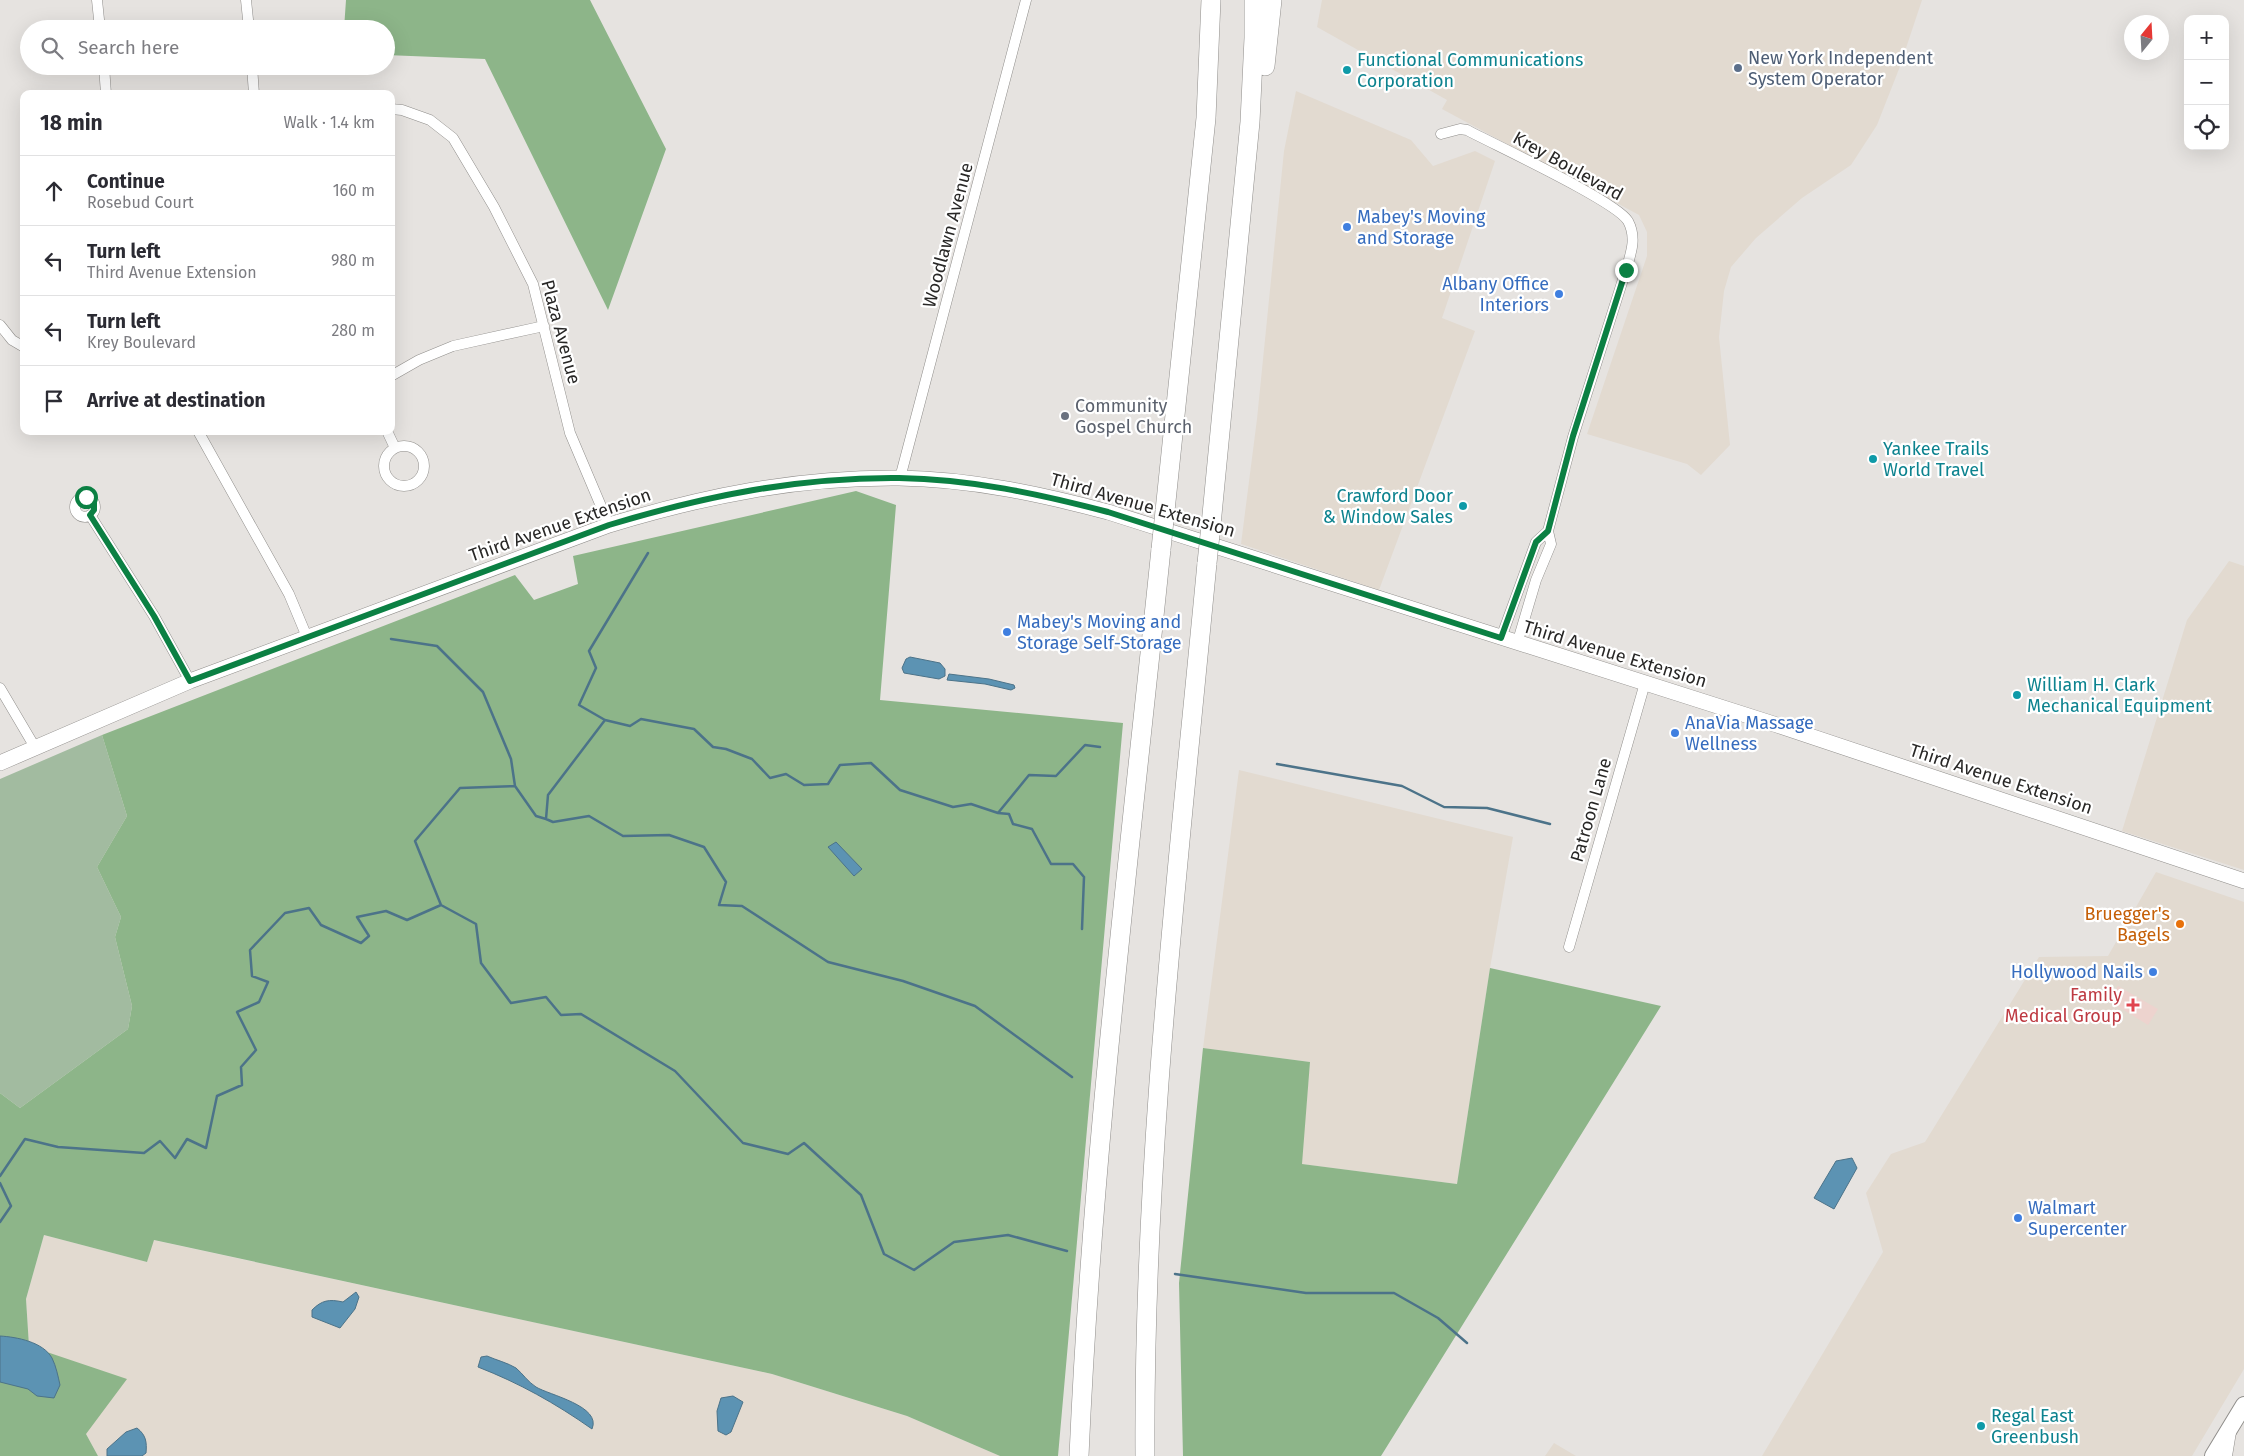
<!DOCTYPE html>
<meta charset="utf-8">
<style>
:root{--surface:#fff;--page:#f7f7f7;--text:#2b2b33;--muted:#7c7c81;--line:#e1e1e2}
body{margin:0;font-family:"Fira Sans",sans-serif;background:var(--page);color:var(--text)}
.controls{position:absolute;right:15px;top:15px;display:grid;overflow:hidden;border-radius:10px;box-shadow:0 5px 20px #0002}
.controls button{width:45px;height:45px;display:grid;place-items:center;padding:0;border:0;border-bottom:1px solid var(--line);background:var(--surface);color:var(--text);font:25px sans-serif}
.compass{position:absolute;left:2124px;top:15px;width:45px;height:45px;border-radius:50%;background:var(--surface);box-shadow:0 5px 20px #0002;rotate:18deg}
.stop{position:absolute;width:15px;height:15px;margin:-11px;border:4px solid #0b8043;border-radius:50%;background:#fff}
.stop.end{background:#0b8043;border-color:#fff;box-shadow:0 1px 5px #0008}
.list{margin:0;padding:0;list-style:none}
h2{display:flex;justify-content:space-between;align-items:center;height:65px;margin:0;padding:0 20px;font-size:21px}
h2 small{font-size:16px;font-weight:400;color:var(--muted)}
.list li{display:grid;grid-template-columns:32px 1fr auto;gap:15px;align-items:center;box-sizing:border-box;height:70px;padding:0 20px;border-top:1px solid var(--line)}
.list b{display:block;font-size:19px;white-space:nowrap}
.list p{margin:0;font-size:16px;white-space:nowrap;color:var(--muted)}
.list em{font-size:16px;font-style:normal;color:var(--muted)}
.icon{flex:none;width:28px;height:28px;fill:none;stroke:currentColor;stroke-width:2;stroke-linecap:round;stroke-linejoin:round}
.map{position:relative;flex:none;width:2244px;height:1456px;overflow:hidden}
.search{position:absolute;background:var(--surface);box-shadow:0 5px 20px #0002;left:20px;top:20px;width:375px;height:55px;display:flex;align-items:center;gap:12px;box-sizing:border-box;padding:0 18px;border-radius:28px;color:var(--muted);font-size:19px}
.panel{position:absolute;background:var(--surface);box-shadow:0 5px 20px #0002;left:20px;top:90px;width:375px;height:345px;border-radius:10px}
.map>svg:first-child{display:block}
</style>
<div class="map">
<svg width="2244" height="1456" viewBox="0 0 2244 1456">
<rect width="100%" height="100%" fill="#e6e3e0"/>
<path fill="#e2dad0" d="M1322,0H1922L1899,69L1877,125L1851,165L1802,198L1756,238L1731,267L1724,291L1719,337L1730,445L1701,475L1687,464L1587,434L1647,256V232L1639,215L1442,109L1447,100L1317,27Z
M1296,91L1411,140L1433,166L1475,151L1495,161L1442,318L1475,331L1379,590L1241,544L1257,419L1284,151Z
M2229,561L2244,566V870L2122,831L2187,620Z
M1239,770L1513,837L1490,968L1457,1184L1301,1164L1310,1062L1203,1048Z
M2156,872L2244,902V1369L2192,1456H1762L1883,1252L1866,1193L1891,1154L1925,1142L2039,957L2108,956Z
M44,1235L147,1262L153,1240L772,1374L907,1416L1000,1456H98L86,1434L29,1346L26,1299Z
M1554,1443L1576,1456H1545Z"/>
<path fill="#edd3ce" d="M2118,986L2158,1009L2148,1025L2109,1001Z"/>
<path fill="#a2bba0" d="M102,735L127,816L97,867L121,917L115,937L132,1006L128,1029L20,1108L0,1093V779Z"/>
<path fill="#8db589" d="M346,0H590L666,149L608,310L485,59L386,55V29H344Z
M856,491L896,505L880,700L1123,723L1058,1456H1000L907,1416L772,1374L154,1240L147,1262L44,1235L26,1299L29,1346L127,1379L86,1434L98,1456H0V1093L20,1108L128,1029L132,1006L115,937L121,917L97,867L127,816L102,735L515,575L534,600L578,584L573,556Z
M1490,968L1661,1006L1381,1456H1183L1179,1283L1203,1048L1310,1062L1302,1164L1457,1184Z"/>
<path fill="#5c93b3" stroke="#4c7389" d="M910,657L940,663L945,669V676L939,679L904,673L902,668L906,659Z
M949,674L989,679L1014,685L1015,688L1011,690L985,684L947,680Z
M836,842L862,869L854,876L828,847Z
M1852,1158L1857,1168L1834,1209L1814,1198L1836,1161Z
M356,1292L359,1297L355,1309L340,1328L312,1317V1310C322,1300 329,1299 343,1302Z
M0,1336C17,1337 43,1342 52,1358C56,1366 58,1376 60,1385L54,1398L37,1396L28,1389L0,1382Z
M487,1356C496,1360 508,1363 516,1368C523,1374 528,1382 536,1387C549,1395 602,1406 592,1429C555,1403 519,1383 478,1367L481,1357Z
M733,1396L743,1402L731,1432L726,1435L718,1431L717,1411L721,1398Z
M137,1428C146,1435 147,1442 146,1453L142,1456H107V1449L126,1432Z"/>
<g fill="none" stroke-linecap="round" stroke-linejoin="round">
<path stroke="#4c7389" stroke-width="2.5" d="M391,639L437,646L483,692L511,759L515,786
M605,720L579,705L596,668L589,651L648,553
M1277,764L1402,786L1444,807L1487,808L1550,824
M998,813L1009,814L1013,824L1032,829L1051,864H1073L1084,877L1082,929
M546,819L553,822L589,816L623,836L669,835L704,847L726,882L719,905L742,906L828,962L903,981L975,1006L1072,1077
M441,905L476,924L481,963L511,1003L546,997L561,1015L581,1014L675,1071L743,1143L788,1154L804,1143L861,1195L884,1254L914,1270L954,1242L1008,1235L1067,1251
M0,1176L25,1139L58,1147L144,1153L160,1141L175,1158L187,1139L206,1148L217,1096L242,1085L241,1067L256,1050L237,1012L259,1002L268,982L252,976L250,950L285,913L309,908L321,925L361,943L369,936L357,917L386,911L407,920L441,905L415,841L460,788L515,786L536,816L546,819L548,795L605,720L630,726L641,719L694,729L713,747L726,749L752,759L770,778L786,774L804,785L828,784L840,765L871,763L900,790L953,807L971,804L998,813L1029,775L1056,776L1085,745L1100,747
M0,1183L11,1206L0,1222
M1175,1274L1306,1293H1394L1438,1318L1467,1343"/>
<g stroke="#908e8b" stroke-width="11">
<path id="street" d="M97,0L100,29
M246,0L249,29
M104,66L106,94
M252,66L254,94
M391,109L402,110L430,120L453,138L494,207L533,284L570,433L609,525
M1441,134L1460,129L1467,130C1495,145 1616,201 1628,221C1637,238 1631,253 1626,270L1573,437L1548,531L1551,544L1536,580L1517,644
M0,325L12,340L24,347
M391,376L419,360L453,346L544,326
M198,431L289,594L307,637
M387,431L395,448
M384 466a20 20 0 1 1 40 0a20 20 0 1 1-40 0Z
M900,478L1026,0
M75 507a10 10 0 1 1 20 0a10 10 0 1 1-20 0Z
M90,515L154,616L190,681
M1501,638L1536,542L1548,531
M0,688L36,749
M1569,947L1645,683
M2227,1456L2231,1432"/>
</g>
<g stroke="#908e8b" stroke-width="16">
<path id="secondary" d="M0,763L190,681L609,525C705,496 798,477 899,478C970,479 1040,494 1108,512L1777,725L2244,881"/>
</g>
<g stroke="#908e8b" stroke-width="18">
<path id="primary" d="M2213,1456L2244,1405"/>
</g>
<g stroke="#908e8b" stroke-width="20">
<path id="highway" d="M1265,66L1272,0
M1165,511L1206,118L1211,0
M1211,525L1250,122L1254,38V0
M1079,1456C1092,1153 1130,851 1161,549
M1145,1456C1143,1157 1179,860 1207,563"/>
</g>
<use href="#street" stroke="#fff" stroke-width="10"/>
<use href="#secondary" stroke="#fff" stroke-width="15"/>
<use href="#primary" stroke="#fff" stroke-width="16"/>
<use href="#highway" stroke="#fff" stroke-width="19"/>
<g stroke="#908e8b" stroke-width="20" stroke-linecap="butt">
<path id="highway-bridge" d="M1161,549L1165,511
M1207,563L1211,525"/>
</g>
<use href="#highway-bridge" stroke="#fff" stroke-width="19"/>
</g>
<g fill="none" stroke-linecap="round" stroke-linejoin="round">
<path stroke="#0b8043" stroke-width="6" d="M86,497L94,503V510L90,515L154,616L190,681L609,525C705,496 798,477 899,478C970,479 1040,494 1108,512L1501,638L1536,542L1548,531L1573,436L1626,270"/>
</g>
<circle fill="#5c6f8a" stroke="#fff" stroke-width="2" cx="1738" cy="68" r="5"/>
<g fill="#0f9aa8" stroke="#fff" stroke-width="2">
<circle cx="1347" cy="70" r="5"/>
<circle cx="1873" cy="459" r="5"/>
<circle cx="1463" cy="506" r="5"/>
<circle cx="2017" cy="695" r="5"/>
<circle cx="1981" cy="1426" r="5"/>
</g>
<g fill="#3f7fe0" stroke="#fff" stroke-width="2">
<circle cx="1347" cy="227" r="5"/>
<circle cx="1559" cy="294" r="5"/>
<circle cx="1007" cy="632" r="5"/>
<circle cx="1675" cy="733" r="5"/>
<circle cx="2153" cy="972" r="5"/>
<circle cx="2018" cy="1218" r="5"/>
</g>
<circle fill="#6b7280" stroke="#fff" stroke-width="2" cx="1065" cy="416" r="5"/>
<circle fill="#e8710a" stroke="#fff" stroke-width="2" cx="2180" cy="924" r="5"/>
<path fill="#e0444e" stroke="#fff" stroke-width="2" d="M2130.5 997.5h5v5h5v5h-5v5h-5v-5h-5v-5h5z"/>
<g text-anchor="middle" stroke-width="4.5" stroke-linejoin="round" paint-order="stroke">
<g font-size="18" fill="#4e5e75" stroke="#fff" text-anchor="start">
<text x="1748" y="64">New York Independent<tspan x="1748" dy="21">System Operator</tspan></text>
</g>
<g font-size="18" fill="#0d838f" stroke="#fff" text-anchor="start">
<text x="1357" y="66">Functional Communications<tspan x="1357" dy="21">Corporation</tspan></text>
<text x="1883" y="455">Yankee Trails<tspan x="1883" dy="21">World Travel</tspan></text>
<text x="1453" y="502" text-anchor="end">Crawford Door<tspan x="1453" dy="21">&amp; Window Sales</tspan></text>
<text x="2027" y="691">William H. Clark<tspan x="2027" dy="21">Mechanical Equipment</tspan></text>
<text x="1991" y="1422">Regal East<tspan x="1991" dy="21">Greenbush</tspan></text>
</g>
<g font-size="18" fill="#282726" stroke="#fff">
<text transform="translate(1568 166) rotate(29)" y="6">Krey Boulevard</text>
<text transform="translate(948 235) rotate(-75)" y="6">Woodlawn Avenue</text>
<text transform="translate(561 332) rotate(75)" y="6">Plaza Avenue</text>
<text transform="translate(1143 505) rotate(16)" y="6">Third Avenue Extension</text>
<text transform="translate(560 525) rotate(-19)" y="6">Third Avenue Extension</text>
<text transform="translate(1615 654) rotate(17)" y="6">Third Avenue Extension</text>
<text transform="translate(2001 779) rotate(18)" y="6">Third Avenue Extension</text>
<text transform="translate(1591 810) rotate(-74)" y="6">Patroon Lane</text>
</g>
<g font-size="18" fill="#366cbe" stroke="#fff" text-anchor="start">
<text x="1357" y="223">Mabey's Moving<tspan x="1357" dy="21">and Storage</tspan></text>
<text x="1549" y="290" text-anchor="end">Albany Office<tspan x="1549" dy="21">Interiors</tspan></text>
<text x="1017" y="628">Mabey's Moving and<tspan x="1017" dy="21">Storage Self-Storage</tspan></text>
<text x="1685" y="729">AnaVia Massage<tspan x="1685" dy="21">Wellness</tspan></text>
<text x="2143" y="978" text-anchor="end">Hollywood Nails</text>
<text x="2028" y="1214">Walmart<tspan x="2028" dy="21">Supercenter</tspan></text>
</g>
<g font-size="18" fill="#5b616d" stroke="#fff" text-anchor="start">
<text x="1075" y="412">Community<tspan x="1075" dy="21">Gospel Church</tspan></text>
</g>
<g font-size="18" fill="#c56008" stroke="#fff" text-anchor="end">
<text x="2170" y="920">Bruegger's<tspan x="2170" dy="21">Bagels</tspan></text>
</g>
<g font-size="18" fill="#be3a42" stroke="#fff" text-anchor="end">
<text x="2122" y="1001">Family<tspan x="2122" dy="21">Medical Group</tspan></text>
</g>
</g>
</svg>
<div class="controls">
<button>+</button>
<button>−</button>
<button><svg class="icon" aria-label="locate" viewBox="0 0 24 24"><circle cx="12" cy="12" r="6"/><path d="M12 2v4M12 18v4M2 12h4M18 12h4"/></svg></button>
</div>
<svg class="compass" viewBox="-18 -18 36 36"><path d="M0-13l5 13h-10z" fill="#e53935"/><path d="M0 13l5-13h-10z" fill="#7c7c81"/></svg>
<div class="stop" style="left:86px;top:497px"></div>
<div class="stop end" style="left:1626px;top:270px"></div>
<div class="search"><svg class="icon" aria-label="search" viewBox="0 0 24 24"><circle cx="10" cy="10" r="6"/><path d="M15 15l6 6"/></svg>Search here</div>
<section class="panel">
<h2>18 min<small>Walk · 1.4 km</small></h2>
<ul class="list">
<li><svg class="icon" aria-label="ahead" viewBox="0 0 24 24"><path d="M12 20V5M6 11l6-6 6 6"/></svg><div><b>Continue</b><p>Rosebud Court</p></div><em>160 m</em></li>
<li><svg class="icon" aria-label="left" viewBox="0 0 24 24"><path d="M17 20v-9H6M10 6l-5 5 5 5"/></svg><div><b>Turn left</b><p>Third Avenue Extension</p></div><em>980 m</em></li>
<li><svg class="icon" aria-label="left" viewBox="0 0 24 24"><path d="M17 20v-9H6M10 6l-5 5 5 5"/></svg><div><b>Turn left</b><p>Krey Boulevard</p></div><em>280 m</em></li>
<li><svg class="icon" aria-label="arrive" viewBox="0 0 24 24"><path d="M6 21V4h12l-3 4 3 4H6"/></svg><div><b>Arrive at destination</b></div></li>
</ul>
</section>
</div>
